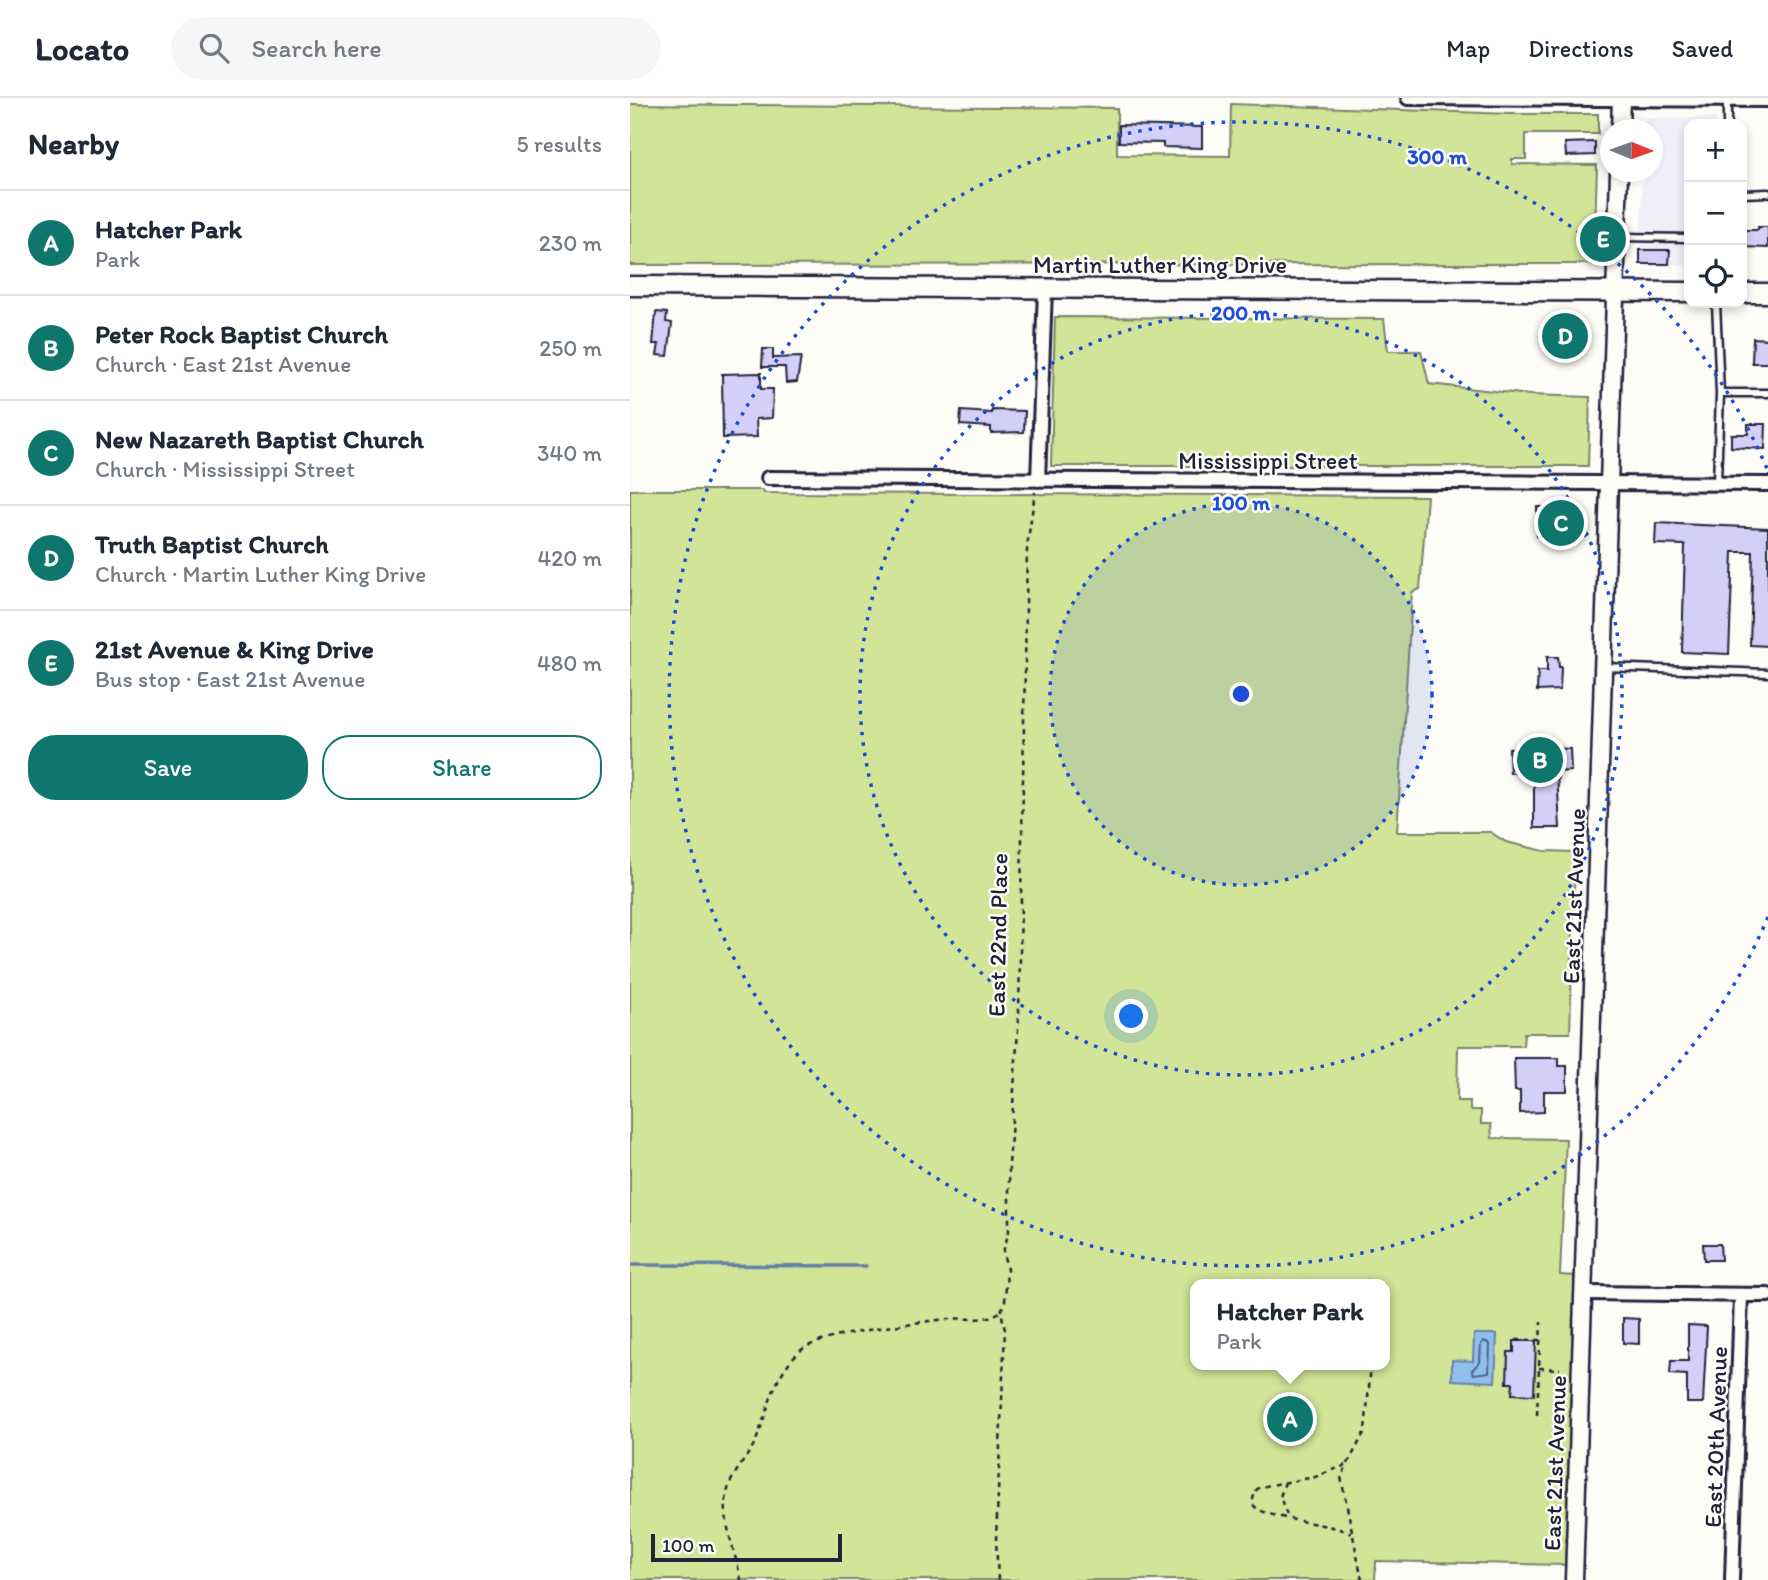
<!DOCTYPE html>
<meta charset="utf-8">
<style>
:root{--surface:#fff;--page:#f6f6f7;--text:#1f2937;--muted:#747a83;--line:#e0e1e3;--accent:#0f766e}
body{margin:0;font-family:Itim,sans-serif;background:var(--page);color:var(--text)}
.controls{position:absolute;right:21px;top:21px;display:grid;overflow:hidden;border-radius:14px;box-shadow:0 4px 10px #0003}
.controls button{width:63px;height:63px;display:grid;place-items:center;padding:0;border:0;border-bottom:2px solid var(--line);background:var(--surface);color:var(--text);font:35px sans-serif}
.compass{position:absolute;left:970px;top:21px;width:63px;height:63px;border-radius:50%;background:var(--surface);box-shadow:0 4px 10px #0003;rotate:91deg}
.scale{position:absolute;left:21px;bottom:18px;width:191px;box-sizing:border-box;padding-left:7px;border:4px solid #22223b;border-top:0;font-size:19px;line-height:24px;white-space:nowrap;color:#22223b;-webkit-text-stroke:5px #fdfcf7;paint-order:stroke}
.you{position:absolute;left:502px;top:919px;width:24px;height:24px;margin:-18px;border:5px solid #fff;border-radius:50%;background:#1a73e8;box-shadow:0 0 0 10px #1a73e833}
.badge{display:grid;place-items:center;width:46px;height:46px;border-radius:50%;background:var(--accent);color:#fff;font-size:23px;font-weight:700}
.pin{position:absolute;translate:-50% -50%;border:4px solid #fff;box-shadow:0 2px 7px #0006}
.popup{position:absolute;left:560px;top:1181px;width:200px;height:91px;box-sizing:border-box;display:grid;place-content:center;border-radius:14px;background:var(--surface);filter:drop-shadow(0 2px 5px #0005);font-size:23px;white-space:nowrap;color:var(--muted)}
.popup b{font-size:26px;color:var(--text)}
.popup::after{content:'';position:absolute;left:50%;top:100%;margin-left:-14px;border:14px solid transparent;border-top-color:var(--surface)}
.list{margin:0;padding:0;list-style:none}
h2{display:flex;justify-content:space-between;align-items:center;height:91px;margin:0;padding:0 28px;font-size:30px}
h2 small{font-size:23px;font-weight:400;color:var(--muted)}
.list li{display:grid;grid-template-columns:46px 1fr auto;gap:21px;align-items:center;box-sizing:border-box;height:105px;padding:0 28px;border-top:2px solid var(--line)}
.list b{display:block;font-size:26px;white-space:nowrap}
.list p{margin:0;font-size:23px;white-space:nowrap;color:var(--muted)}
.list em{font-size:23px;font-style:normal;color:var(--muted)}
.actions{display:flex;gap:14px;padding:21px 28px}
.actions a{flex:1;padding:16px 0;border:2px solid var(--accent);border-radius:28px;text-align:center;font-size:24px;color:var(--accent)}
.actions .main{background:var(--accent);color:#fff}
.icon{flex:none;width:38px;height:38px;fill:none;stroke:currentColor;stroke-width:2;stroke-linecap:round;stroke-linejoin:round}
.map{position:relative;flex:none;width:1138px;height:1482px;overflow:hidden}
header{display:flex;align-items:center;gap:42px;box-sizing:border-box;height:98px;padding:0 35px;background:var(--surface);border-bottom:2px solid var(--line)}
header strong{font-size:33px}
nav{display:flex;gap:38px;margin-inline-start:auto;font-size:24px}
.search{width:490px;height:63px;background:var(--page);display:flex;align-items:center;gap:18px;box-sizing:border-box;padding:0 24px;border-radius:38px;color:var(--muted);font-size:26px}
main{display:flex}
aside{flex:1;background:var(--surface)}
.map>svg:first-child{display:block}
</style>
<header>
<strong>Locato</strong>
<div class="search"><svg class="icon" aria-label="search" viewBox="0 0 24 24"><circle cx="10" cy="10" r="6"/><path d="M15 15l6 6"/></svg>Search here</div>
<nav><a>Map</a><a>Directions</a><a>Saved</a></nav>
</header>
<main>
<aside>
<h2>Nearby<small>5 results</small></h2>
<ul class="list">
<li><span class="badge">A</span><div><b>Hatcher Park</b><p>Park</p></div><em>230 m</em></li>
<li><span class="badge">B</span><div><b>Peter Rock Baptist Church</b><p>Church · East 21st Avenue</p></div><em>250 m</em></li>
<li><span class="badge">C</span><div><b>New Nazareth Baptist Church</b><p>Church · Mississippi Street</p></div><em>340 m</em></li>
<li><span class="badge">D</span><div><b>Truth Baptist Church</b><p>Church · Martin Luther King Drive</p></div><em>420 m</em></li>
<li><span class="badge">E</span><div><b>21st Avenue &amp; King Drive</b><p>Bus stop · East 21st Avenue</p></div><em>480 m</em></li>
</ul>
<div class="actions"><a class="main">Save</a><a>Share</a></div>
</aside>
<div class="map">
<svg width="1138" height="1482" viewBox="0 0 1138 1482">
<rect width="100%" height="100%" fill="#fdfcf7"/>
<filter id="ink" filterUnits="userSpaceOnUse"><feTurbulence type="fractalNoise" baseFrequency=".0143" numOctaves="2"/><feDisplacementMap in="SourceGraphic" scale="14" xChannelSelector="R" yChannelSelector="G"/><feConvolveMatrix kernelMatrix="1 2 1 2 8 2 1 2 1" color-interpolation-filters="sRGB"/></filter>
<g filter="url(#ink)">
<path fill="#f0eef7" d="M1015,20H1086L1085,26H1059V167L1010,166L1013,74H1023V32L1014,31Z"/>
<path fill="#d1e498" stroke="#7a836a" stroke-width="2" fill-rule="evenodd" d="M0,6L487,10V57L600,58L601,6L881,16H968V36H896V61H882V66L967,67L964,166L0,167Z
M425,219L754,221L758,253H791L799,286L900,297L960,299L958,368H421Z
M0,392H133L134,395L797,398L790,491L782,494L767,734H860L876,744L914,753L945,754L940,935H894L893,948H828L827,1003H840V1012H851V1026H861L862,1040L936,1041L930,1177L946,1178L936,1467L746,1463L745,1482H0ZM566,1186H754V1267H566Z"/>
<path fill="#91bfeb" stroke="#6580a5" stroke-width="2" d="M844,1236H867L865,1284L822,1282V1262L843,1263Z"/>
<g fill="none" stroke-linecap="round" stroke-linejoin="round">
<path stroke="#4e6181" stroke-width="2" d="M854,1243L860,1246L859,1274L844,1276L842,1272L850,1264L851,1246Z"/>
<path stroke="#6580a5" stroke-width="3.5" d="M0,1167L236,1168"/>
</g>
<path fill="#d3cff8" stroke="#22223b" stroke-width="2" d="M489,27L572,29V50L533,49V45L489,44Z
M965,44V57L936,58L935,45Z
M1128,129H1138V150L1112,149V132H1128Z
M1010,152H1040L1039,166H1010Z
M26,214L37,215L36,224L42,225L38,258L27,257L29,246H23Z
M916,228H945L948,231V245L944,248L916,247Z
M1123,240L1138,241V265H1122Z
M133,251H143V260L171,259L167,284L156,285L155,269H132Z
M131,275V291H143L142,320L126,321L127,339L93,340L92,276Z
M362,312L395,313L394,334L361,335V329L330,327L331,313L362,315Z
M1118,326H1136L1135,351L1101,349V336H1118Z
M907,409H943V418H956V439L907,438Z
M1026,425L1138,430V548L1120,547L1123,454H1103L1099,556L1052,554L1055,447L1025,446Z
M917,559H928L929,569H931L930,592L907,593L908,573H917Z
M902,649L940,651L941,673L927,674L930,730H904V674L880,675L879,650Z
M884,960H929V968H937V993H914V1014L890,1015V993H885Z
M1073,1146H1090L1091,1162H1074Z
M993,1220L1009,1221V1246L993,1245Z
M1058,1227L1077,1228L1073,1305H1057V1277L1040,1276L1041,1263H1058Z
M884,1243H906L904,1297L882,1296L883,1285H877L878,1254H884Z"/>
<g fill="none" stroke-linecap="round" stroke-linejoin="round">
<g stroke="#22223b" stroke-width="11">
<path id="service" d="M1097,26V2
M1112,96L1138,95
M988,139L1059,140
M1086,205L1090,295L1087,385
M1090,295H1138
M974,569L1138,575"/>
</g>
<g stroke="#22223b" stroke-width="18">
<path id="minor" d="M778,0L1138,2
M138,380L1138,386
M408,382L415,191
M954,1195L1138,1197
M1102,1482L1111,1197"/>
</g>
<g stroke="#22223b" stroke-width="21">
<path id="tertiary" d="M990,32L991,0
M944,1482L989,74"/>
</g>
<g stroke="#22223b" stroke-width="23">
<path id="secondary" d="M0,188L1059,194
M1112,195H1138"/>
</g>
<path stroke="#22223b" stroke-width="2.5" stroke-dasharray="5 5" stroke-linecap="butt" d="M738,1186V1181
M886,1242H910
M909,1270L930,1271
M907,1317L911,1224
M716,1367L685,1379L630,1389L625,1393L622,1405C630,1422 699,1424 721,1435
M655,1384L650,1399L658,1420
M111,1482C105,1451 87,1414 101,1383C110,1365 124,1352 130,1332C140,1304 146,1274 170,1253C189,1236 292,1223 320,1221C339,1219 355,1225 371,1213
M368,1482L366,1441L375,1232L371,1213L375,1204L377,1171L373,1154L379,1133V1067L389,916L397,449L405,394
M732,1482L711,1379L735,1333L741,1267"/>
<use href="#service" stroke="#fdfcf7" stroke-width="6"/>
<use href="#minor" stroke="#fdfcf7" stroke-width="12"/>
<use href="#tertiary" stroke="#fdfcf7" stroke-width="16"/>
<use href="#secondary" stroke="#fdfcf7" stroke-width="18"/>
</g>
</g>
<circle cx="611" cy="596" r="191" fill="#1d4ed8" fill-opacity=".12"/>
<g fill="none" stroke="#1d4ed8" stroke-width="3.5" stroke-dasharray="3.5 7">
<circle cx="611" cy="596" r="191"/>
<circle cx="611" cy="596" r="381"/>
<path d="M1138 819A572 572 0 1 1 1138 373"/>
</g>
<g text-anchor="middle" stroke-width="5" stroke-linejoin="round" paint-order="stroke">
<g font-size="24" fill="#22223b" stroke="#fdfcf7">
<text x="530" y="175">Martin Luther King Drive</text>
<text x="638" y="371">Mississippi Street</text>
<text transform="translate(944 798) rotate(-88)" y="8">East 21st Avenue</text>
<text transform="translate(368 837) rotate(-89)" y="8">East 22nd Place</text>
<text transform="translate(1086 1339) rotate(-88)" y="8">East 20th Avenue</text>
<text transform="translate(925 1365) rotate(-88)" y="8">East 21st Avenue</text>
</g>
</g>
<circle cx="611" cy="596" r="10" fill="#1d4ed8" stroke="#fdfcf7" stroke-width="3.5"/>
<g font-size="21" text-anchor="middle" font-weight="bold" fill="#1d4ed8" stroke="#fdfcf7" stroke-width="5" stroke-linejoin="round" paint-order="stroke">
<text x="807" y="66">300 m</text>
<text x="611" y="222">200 m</text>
<text x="611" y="412">100 m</text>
</g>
</svg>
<div class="controls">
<button>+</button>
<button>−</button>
<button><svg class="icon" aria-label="locate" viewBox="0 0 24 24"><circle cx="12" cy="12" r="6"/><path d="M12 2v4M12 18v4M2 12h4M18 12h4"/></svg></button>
</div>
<svg class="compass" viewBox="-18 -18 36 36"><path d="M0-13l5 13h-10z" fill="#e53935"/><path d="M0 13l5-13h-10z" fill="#747a83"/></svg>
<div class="scale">100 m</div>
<div class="you"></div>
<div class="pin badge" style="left:660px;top:1321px">A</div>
<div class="popup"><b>Hatcher Park</b>Park</div>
<div class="pin badge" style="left:910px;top:662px">B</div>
<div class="pin badge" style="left:931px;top:425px">C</div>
<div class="pin badge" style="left:935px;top:238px">D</div>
<div class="pin badge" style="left:973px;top:141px">E</div>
</div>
</main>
